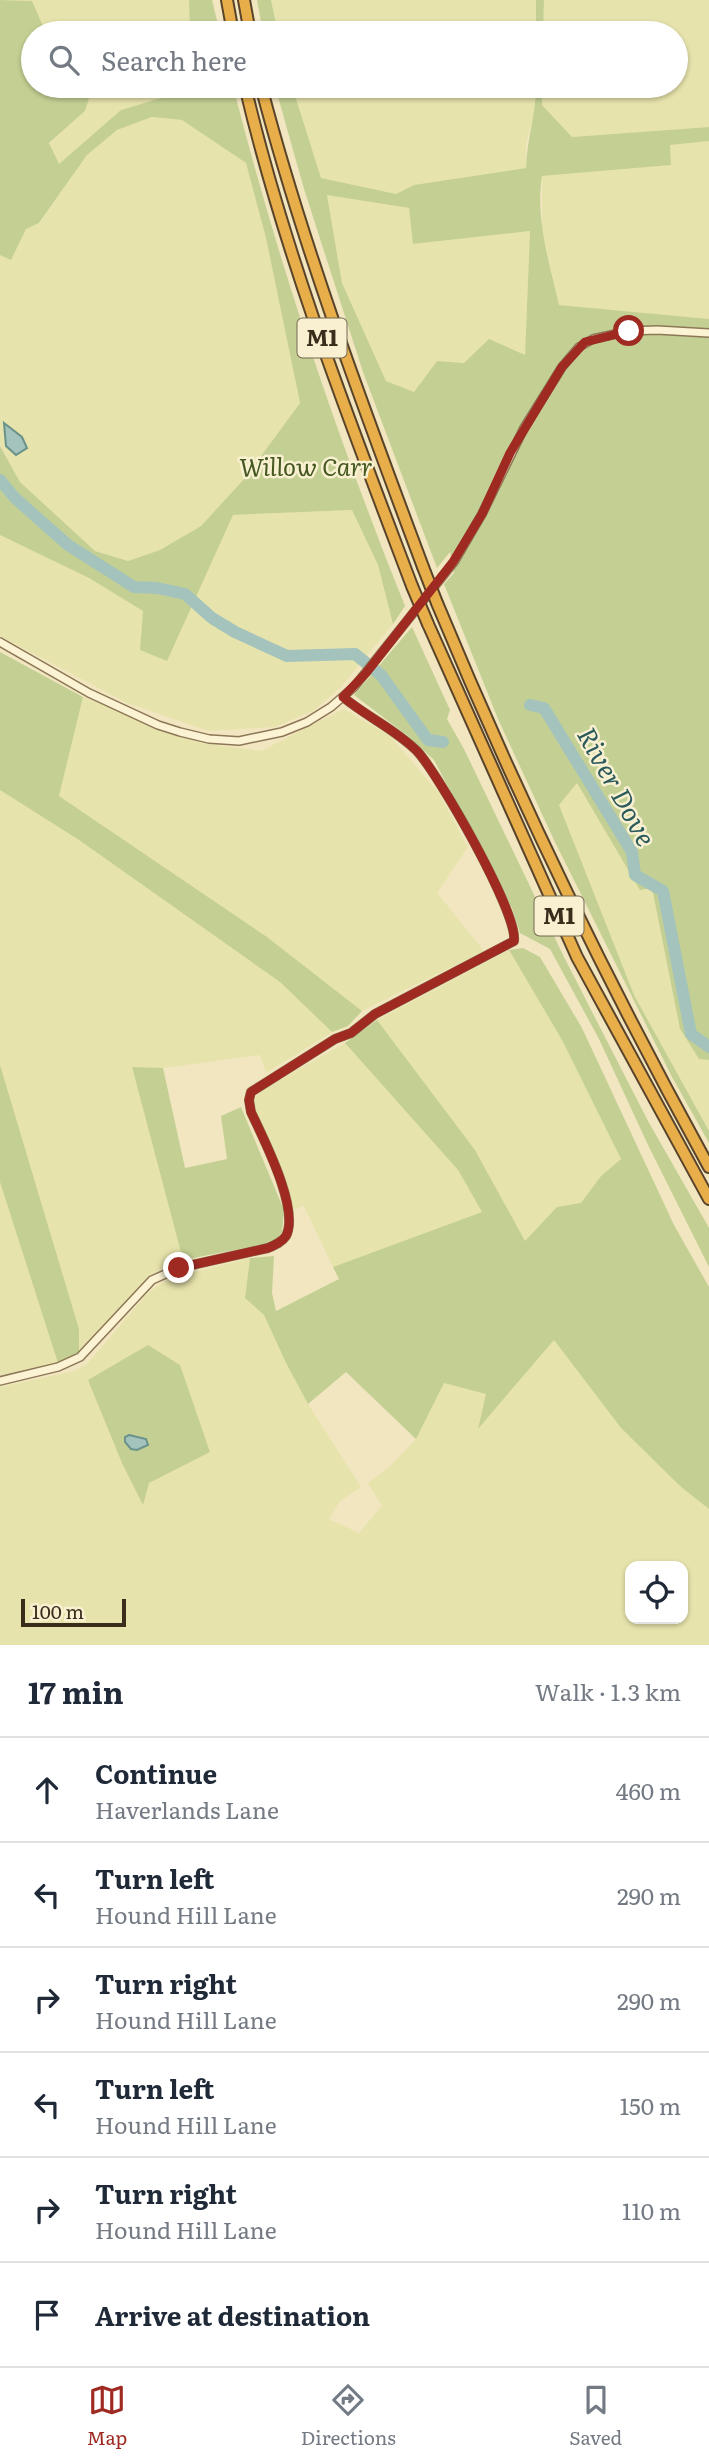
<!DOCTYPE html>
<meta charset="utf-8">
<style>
:root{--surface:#fff;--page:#f2f2f3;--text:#1f2937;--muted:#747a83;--line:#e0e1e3;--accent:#9f2a22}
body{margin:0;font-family:Literata,serif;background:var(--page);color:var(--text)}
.controls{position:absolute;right:21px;bottom:21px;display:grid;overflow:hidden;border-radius:14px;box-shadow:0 2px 5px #0004}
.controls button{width:63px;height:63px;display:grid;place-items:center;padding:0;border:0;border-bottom:2px solid var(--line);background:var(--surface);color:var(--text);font:35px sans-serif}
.scale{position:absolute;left:21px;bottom:18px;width:105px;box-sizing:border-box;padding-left:7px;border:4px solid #3a2d1c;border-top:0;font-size:19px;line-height:24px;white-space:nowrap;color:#3a2d1c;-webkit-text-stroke:5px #f8f0d0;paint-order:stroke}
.stop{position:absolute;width:21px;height:21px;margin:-16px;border:5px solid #9f2a22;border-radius:50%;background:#fff}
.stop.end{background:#9f2a22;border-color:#fff;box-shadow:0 2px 7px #0008}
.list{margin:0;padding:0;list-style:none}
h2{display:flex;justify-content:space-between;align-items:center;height:91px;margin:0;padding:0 28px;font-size:30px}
h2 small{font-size:23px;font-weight:400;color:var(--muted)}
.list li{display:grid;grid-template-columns:46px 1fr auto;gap:21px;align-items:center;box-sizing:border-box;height:105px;padding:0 28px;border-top:2px solid var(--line)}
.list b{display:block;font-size:26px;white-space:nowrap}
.list p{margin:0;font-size:23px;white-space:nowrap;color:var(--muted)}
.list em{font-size:23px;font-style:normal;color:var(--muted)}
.icon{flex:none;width:38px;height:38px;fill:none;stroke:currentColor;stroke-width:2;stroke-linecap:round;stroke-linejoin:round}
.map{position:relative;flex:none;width:709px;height:1645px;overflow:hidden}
.search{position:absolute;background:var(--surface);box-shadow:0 2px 5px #0004;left:21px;right:21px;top:21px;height:77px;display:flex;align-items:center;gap:18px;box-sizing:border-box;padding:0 24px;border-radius:38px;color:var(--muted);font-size:26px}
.sheet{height:721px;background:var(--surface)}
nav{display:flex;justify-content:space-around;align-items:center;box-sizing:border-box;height:98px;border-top:2px solid var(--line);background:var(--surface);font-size:19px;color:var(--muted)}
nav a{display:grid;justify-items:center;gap:4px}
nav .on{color:var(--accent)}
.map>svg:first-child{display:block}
</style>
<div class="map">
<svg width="709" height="1645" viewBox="0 0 709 1645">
<rect width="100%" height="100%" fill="#f1e6c0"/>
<path fill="#e7e3ac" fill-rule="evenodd" d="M0,0H189L190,33H46L32,1Z
M271,0H536V33H278Z
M544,0H709V127L571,137L541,105L542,86H676V33H543Z
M93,86H183L178,93L121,110L59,165L49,144L85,111Z
M292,86H536V106L526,144V168L415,185L396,194L321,178Z
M152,117L182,120L246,163L266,238L300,404L245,478L201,526L160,550L128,562L95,551L20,482L0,446V255L11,259L26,229L40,223L87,155L117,130Z
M709,141V319L559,305L542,229V176L671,165L670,145Z
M327,195L409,208L414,244L530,231L525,355L464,363L437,361L414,392L386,381L342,283Z
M352,510L378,565L393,624L341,687L313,711L275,727L209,731L127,703L0,636V535L89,578L143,611L140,650L167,660L233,515Z
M83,697L200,743L261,751L344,709L390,736L438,792L468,847L437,893L484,951L362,1011L267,937L59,796Z
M576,782L640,889L652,888L680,1029L699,1059L709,1060V1131L634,995L558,805Z
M0,790L79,840L280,982L332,1032L266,1073L260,1055L163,1068L132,1067L183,1260L151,1274L79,1352V1329L0,1066Z
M509,950L562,1040L621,1159L601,1176L581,1204L557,1208L525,1242L475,1150L377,1020Z
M345,1043L458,1170L482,1212L333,1267L304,1206L294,1210L256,1116L252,1102L261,1091Z
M0,1182L58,1363L0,1375Z
M250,1258L245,1298L264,1315L286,1363L308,1404L361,1487L340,1501L329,1519L359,1533L382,1506L368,1483L390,1466L416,1439L444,1382L486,1394L479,1428L554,1340L621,1428L680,1486L709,1509V1645H0V1387L74,1371L87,1364L147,1294L160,1284L187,1274ZM630,1566H683V1619H630Z"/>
<path fill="#c4d093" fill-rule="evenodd" d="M0,0L32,1L46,33H33V86H93L85,111L49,143L59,164L121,110L178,93L183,86H233C278,263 337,437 405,606L393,624L378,565L352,510L233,515L167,661L140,650L143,611L89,578L0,535V446L20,482L95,551L128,561L160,550L201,526L245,478L300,403L266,238L246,163L182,120L152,117L117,130L87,155L39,223L26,229L11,260L0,255Z
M189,0H212L220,33H190Z
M257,0H271L278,33H263Z
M536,0H544L543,33H536Z
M275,86H292L321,178L396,194L414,185L526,168C527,138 536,115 536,86H542V105L572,137L709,127V141L670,145L671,165L542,176C535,219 550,264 559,305L709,319V1060L699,1059L680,1029L652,888L640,890L577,783L559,805L634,995L709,1131V1143L672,1077L554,840L498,719L444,584L454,573L450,552L437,568L363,372L304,189ZM327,195L409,208L413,244L530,231L525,355L489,339L464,363L437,361L414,392L386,381L342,283Z
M412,627L450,710L447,719L464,749L564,957L648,1121L709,1228V1267L648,1145L599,1039L550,949L520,933L512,908L434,760L408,736L354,695Z
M0,652L83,697L59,796L267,937L362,1011L348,1026L332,1032L280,982L79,840L0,790Z
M523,948L540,957L582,1028L674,1225L709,1287V1509L680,1486L621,1428L554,1340L478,1429L486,1394L444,1383L416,1439L346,1372L308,1404L286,1363L264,1315L245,1298L250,1258L274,1256L272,1293L276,1311L339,1279L333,1267L482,1212L458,1170L345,1043L377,1020L475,1150L525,1241L557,1207L581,1203L601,1176L621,1159L562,1040L509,950Z
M0,1065L79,1329V1352L68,1360L58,1363L0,1182Z
M132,1067L163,1068L185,1168L227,1159L221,1116L241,1107L284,1210L282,1232L275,1242L183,1260Z
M148,1345L180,1365L210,1452L149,1483L143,1505L122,1463L88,1380Z"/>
<path fill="#a3c3bc" stroke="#69928b" stroke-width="2" d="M4,423L22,437L27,448L16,455L6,446Z
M129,1435L146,1439L148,1445L137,1450L131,1449L125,1442V1437Z"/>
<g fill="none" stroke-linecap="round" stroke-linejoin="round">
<path stroke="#a3c3bc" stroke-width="12" d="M0,480L15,498L68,545L134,587L157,588L185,594L212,618L235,632L287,656L355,654L381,675L428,740L443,742
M530,705L544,708L632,852L635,875L663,891L691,1034L709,1047"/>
<g stroke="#8c7756" stroke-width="10">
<path id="minor" d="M0,642L89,693L158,725L180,732L209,739L239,741L282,732L307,722L331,707L354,687L454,562L482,514L524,428L562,367L579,347L593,339L629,331L657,330L709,333
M0,1381L58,1367L80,1357L152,1280L179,1268L268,1248C275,1245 282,1242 286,1236C300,1209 263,1138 251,1112L249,1100L251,1092L335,1039L351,1033L375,1014L514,941C518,913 439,775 417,751C395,729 367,717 343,697"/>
</g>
<g stroke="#59442b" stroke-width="14">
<path id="highway" d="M227,0L233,33
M244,0L250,33
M245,86C285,256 350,422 412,586
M261,86C304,250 364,409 423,567
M437,603C517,796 608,984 709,1167
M428,624L577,957L709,1199"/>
</g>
<use href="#minor" stroke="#fbf3d3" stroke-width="7"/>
<use href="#highway" stroke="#e8ae49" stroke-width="10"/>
<g stroke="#59442b" stroke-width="14" stroke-linecap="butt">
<path id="highway-bridge" d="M423,567L437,603
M412,586L428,624"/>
</g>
<use href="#highway-bridge" stroke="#e8ae49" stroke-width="10"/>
</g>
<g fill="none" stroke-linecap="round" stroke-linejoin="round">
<path stroke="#9f2a22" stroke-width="9" d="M179,1268L268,1248C275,1245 282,1242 286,1236C300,1209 263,1138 251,1112L249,1100L251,1092L335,1039L351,1033L375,1014L514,941C518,913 439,775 417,751C395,729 367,717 343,697L366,673L453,562L482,514L510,453L562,367L585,342L629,331"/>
</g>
<g text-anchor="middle" stroke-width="5" stroke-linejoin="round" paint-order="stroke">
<g fill="#f8f0d0" stroke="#736852" stroke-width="2">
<rect x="297.5" y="318.5" width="49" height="39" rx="5"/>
<rect x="534.5" y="896.5" width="49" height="39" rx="5"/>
</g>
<g font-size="23" font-weight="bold" fill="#3a2d1c">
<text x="322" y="346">M1</text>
<text x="559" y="924">M1</text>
</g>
<g font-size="24" font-style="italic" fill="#465821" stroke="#f8f0d0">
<text x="306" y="476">Willow Carr</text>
</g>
<g font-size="26" font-style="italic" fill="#2a5a5b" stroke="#f8f0d0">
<text transform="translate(616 787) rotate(61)" y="9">River Dove</text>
</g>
</g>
</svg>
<div class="controls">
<button><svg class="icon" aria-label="locate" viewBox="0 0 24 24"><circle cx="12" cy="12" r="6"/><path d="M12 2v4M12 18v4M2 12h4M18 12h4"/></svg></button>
</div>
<div class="scale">100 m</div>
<div class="stop" style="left:629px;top:331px"></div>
<div class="stop end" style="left:179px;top:1268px"></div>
<div class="search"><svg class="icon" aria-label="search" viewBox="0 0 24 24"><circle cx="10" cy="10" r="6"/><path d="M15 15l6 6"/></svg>Search here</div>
</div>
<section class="sheet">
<h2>17 min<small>Walk · 1.3 km</small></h2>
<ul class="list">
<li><svg class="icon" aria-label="ahead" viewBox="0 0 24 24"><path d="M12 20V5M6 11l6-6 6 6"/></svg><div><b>Continue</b><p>Haverlands Lane</p></div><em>460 m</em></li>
<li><svg class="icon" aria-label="left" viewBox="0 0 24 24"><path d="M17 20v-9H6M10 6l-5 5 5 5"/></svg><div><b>Turn left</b><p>Hound Hill Lane</p></div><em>290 m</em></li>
<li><svg class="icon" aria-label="right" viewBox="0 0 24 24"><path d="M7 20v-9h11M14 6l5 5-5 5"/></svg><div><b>Turn right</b><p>Hound Hill Lane</p></div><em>290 m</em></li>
<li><svg class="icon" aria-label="left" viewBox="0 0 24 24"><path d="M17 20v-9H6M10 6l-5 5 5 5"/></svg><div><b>Turn left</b><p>Hound Hill Lane</p></div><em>150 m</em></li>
<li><svg class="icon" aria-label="right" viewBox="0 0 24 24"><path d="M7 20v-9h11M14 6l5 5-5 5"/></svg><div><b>Turn right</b><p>Hound Hill Lane</p></div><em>110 m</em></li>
<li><svg class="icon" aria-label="arrive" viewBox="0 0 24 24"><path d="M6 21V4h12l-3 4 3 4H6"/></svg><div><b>Arrive at destination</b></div></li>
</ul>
</section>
<nav>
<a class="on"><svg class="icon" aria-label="map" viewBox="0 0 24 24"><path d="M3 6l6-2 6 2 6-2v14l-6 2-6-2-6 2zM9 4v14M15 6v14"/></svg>Map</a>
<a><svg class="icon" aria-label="directions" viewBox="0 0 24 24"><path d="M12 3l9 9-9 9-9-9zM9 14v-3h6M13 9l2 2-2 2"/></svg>Directions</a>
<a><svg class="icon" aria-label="saved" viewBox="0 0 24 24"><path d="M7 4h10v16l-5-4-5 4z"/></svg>Saved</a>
</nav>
